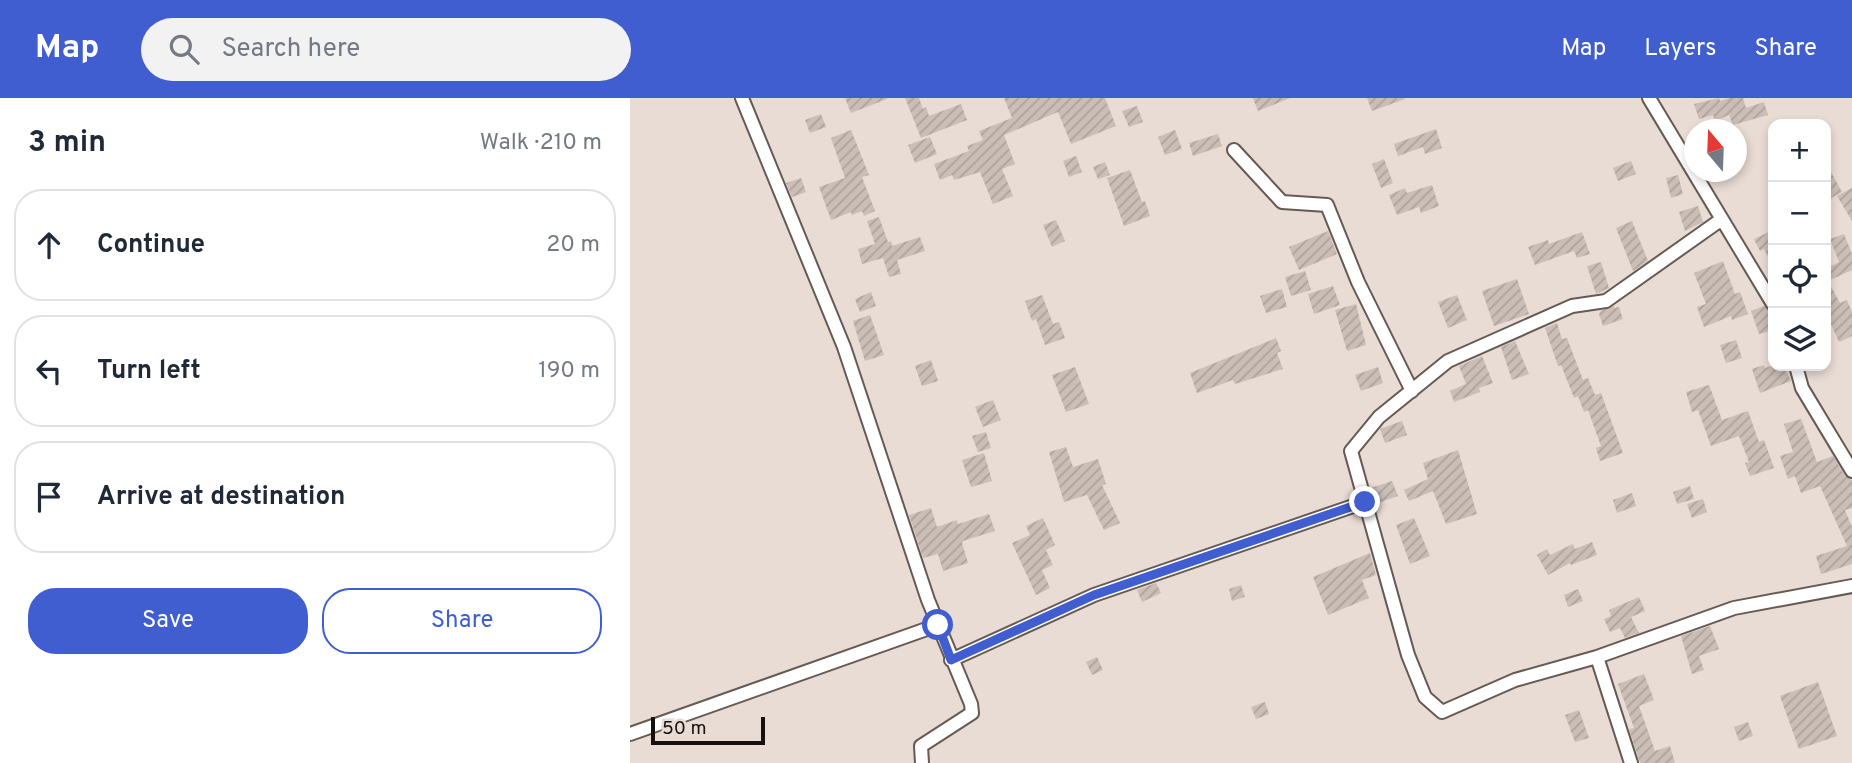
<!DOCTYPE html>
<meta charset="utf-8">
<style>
:root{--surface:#fff;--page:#f2f2f3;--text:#1f2937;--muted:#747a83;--line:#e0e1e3;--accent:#405ed0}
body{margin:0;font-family:Overpass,sans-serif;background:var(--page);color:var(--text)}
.controls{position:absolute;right:21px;top:21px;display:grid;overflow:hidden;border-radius:14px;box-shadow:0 4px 10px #0003}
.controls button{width:63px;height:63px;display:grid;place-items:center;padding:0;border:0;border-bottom:2px solid var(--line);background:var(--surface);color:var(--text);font:35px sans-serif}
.compass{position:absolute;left:1054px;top:21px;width:63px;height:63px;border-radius:50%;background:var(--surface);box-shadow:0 4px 10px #0003;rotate:341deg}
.scale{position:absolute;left:21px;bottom:18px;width:114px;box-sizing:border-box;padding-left:7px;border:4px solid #16110e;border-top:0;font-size:19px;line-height:24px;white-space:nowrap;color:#16110e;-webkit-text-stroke:5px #e9dcd4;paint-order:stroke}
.stop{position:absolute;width:21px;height:21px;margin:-16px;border:5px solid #405ed0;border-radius:50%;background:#fff}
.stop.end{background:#405ed0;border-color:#fff;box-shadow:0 2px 7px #0008}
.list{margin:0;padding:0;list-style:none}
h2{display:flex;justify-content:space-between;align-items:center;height:91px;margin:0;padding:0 28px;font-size:30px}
h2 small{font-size:23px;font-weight:400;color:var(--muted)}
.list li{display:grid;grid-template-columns:46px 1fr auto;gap:21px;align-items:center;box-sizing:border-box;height:112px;margin:0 14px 14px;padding:0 14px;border:2px solid var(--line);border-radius:28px}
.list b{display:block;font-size:26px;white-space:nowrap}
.list em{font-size:23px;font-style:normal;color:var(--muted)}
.actions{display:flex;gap:14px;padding:21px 28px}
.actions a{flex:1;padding:16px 0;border:2px solid var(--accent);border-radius:28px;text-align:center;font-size:24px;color:var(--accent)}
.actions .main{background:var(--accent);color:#fff}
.icon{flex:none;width:38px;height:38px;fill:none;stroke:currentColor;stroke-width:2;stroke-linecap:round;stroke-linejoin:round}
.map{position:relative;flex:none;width:1222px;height:665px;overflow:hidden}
header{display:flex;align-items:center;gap:42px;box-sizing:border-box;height:98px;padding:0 35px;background:var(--accent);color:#fff}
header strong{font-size:33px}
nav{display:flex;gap:38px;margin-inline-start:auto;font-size:24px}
.search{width:490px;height:63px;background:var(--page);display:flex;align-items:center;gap:18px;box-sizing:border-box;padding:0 24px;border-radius:38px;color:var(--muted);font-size:26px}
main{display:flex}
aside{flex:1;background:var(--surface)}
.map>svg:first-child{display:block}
</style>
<header>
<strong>Map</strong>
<div class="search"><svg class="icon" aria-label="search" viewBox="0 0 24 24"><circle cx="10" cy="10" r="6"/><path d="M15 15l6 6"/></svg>Search here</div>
<nav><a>Map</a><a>Layers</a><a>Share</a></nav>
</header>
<main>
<aside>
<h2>3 min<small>Walk · 210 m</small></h2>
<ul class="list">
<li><svg class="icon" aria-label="ahead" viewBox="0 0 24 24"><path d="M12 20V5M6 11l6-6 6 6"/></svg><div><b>Continue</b></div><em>20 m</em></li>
<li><svg class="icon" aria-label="left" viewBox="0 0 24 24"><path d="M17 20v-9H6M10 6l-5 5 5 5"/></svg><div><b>Turn left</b></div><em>190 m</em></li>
<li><svg class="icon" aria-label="arrive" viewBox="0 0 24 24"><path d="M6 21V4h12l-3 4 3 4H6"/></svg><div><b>Arrive at destination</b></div></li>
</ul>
<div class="actions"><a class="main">Save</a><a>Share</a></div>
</aside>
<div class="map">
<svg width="1222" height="665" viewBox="0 0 1222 665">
<defs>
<pattern id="building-hatch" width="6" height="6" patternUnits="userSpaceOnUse" patternTransform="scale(1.75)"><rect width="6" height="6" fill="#cbbeb6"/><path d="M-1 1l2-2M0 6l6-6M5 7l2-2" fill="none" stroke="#aea29b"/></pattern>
</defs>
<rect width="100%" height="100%" fill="#e9dcd4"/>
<path fill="url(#building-hatch)" d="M215,0H257V1L221,15Z
M275,0H289L293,11L296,9L299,18L331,6L337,22L291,40Z
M374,0H475L486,28L441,46L428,14L374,37L385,66L372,71L383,98L363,106L350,74L324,82L322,77L310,82L304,66L339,53L337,48L353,42L349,33L382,20Z
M623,0H660L628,13Z
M737,0H774L775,1L742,13Z
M1089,0L1090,3L1099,0H1113L1116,10L1134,4L1138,17L1103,27L1099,17L1085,23L1083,17L1069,21L1064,6Z
M507,8L513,24L499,29L492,13Z
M191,16L196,29L180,35L175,22Z
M806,31L812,50L795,56L793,49L768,58L764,46Z
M221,32L239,77L232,79L245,113L234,118L232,113L222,117L221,114L201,122L189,89L215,80L201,40Z
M545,32L552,51L535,57L528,39Z
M588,36L592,48L563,58L559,45Z
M300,39L307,56L285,65L278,47Z
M446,58L452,74L439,79L433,63Z
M754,61L763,85L751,90L742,66Z
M1001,63L1006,76L988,83L983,70Z
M475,64L480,77L468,81L463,69Z
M1196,65L1212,94L1196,103Z
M500,72L512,104L515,103L520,118L494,128L477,80Z
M1048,77L1053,96L1041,100L1036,80Z
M171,80L176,94L162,99L156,85Z
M802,87L809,108L791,115L789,109L767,117L759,97L775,90L777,95Z
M1222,90V123L1207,98Z
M1068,108L1073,124L1055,133L1049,114Z
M249,119L258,144L261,143L262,148L290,139L295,153L267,162L271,176L259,179L253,160L232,166L228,151L245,146L237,123Z
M426,122L435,143L422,149L413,127Z
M1002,123L1018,163L1003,173L986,130Z
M1143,132V169L1134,151L1130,153L1124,141Z
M698,133L707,156L669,172L659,149Z
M952,134L960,156L947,160L944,153L905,167L898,149L918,142L919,146Z
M1214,136L1222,156V172L1198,183L1210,205L1217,202L1222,214V238L1209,244L1196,215V171L1209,164L1200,141Z
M1093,163L1105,196L1110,194L1118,216L1102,222L1101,218L1074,229L1067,209L1076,206L1064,175Z
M971,164L979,190L966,196L957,168Z
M675,173L681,192L661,198L655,179Z
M887,181L899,216L864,228L852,193Z
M703,188L710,207L684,216L678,196Z
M652,191L657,209L636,215L630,198Z
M241,194L246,208L230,214L225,201Z
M412,197L423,226L429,224L435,240L415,247L406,221L402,223L395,203Z
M827,197L837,222L818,230L808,204Z
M726,206L736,247L717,253L705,212Z
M984,208L985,210L989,209L993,221L973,228L969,216L971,213Z
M1134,208L1143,215V232L1129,236L1121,213Z
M240,217L254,257L235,263L223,223Z
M927,225L932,241L937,240L953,282L958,280L965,297L971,295L993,355L970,363L966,350L971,348L958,312L954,314L948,298L944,300L931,267L928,268L915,230Z
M646,240L651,253L647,255L653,271L605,286L603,282L567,295L560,275Z
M1106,242L1112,260L1096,265L1090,247Z
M885,243L899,276L882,282L871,249Z
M852,258L863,285L849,290L850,294L824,304L820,293L836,286L829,268Z
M301,262L308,283L292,288L285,268Z
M1134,267L1135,270L1141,268H1154L1161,283L1130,295L1122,271Z
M445,269L459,306L436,314L422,277Z
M748,269L753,285L731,293L725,277Z
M1079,287L1092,322L1118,313L1129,344L1134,342L1144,370L1120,378L1115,365L1119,364L1109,338L1081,348L1068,312L1062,314L1056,294Z
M363,302L371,322L353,329L345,309Z
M1171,321L1187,364L1203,358L1215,378L1222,382V410L1215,412L1222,429V466L1191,476L1186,458L1217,448L1190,388L1171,395L1165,378L1158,381L1150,358L1163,354L1154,326Z
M772,323L777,337L755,345L750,331Z
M356,334L361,350L348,354L342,338Z
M436,349L443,369L468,361L476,386L472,387L490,425L474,432L457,397L434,404L419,354Z
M828,352L847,416L816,426L803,393L779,403L774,392L798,381L793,365Z
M354,355L362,383L341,389L332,362Z
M762,383L768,398L745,406L741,390Z
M1060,388L1064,401L1047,406L1043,394Z
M1002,395L1006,408L987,415L983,402Z
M1073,401L1077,414L1062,420L1057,406Z
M301,410L307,429L327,422L328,426L359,416L365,433L333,443L332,445L338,465L313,473L308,456L293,460L279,417Z
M413,420L425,447L416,452L423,467L412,472L420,490L406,497L382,445L400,437L396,428Z
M784,420L800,458L780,466L766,427Z
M962,444L967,457L941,467L940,465L918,477L907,457L917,451L920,457L943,446L945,451Z
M740,455L746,477L732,482L739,500L698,517L683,479Z
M526,485L531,495L512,504L507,492Z
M611,487L615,499L602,503L599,491Z
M948,491L953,503L938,509L934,497Z
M1009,499L1015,513L1001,519L1009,535L995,540L990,530L980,534L974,521L981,518L979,512Z
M1080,528L1089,551L1069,558L1074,572L1062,576L1051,538Z
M467,559L473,572L462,577L456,564Z
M1014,576L1024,602L1009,608L1025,653L1040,648L1045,665H1010L999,631L1004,630L988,586Z
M1188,584L1207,638L1169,651L1150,598Z
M635,604L639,616L626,621L621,609Z
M949,612L959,640L945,644L935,617Z
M1118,624L1123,638L1109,643L1104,629Z"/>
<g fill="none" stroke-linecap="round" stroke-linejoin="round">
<g stroke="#665a54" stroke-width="16">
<path id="minor" d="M112,0L214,249L298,502L341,606L342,615L291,648L292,665
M1019,0L1143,206
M604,52L652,104L697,107L728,184L782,293
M1166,268L1172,290L1222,373
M967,559L885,582L812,614L795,599L778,557L721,353L749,319L818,263L942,208L976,203L1092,121
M321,562L464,497L735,404
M0,636L308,527
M1001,665L967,559L1104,510L1222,488"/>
</g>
<use href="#minor" stroke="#fff" stroke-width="12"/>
</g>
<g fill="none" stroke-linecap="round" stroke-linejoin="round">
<path stroke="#405ed0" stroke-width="9" d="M308,527L321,562L464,497L735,404"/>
</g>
</svg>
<div class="controls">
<button>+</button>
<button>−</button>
<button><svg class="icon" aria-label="locate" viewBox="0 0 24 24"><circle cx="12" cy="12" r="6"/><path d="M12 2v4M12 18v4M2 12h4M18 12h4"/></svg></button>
<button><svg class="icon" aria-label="layers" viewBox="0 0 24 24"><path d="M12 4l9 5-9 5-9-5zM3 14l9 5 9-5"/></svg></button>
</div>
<svg class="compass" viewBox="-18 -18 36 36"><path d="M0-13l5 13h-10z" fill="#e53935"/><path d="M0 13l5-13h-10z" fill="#747a83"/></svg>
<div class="scale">50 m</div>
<div class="stop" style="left:308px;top:527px"></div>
<div class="stop end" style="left:735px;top:404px"></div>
</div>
</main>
